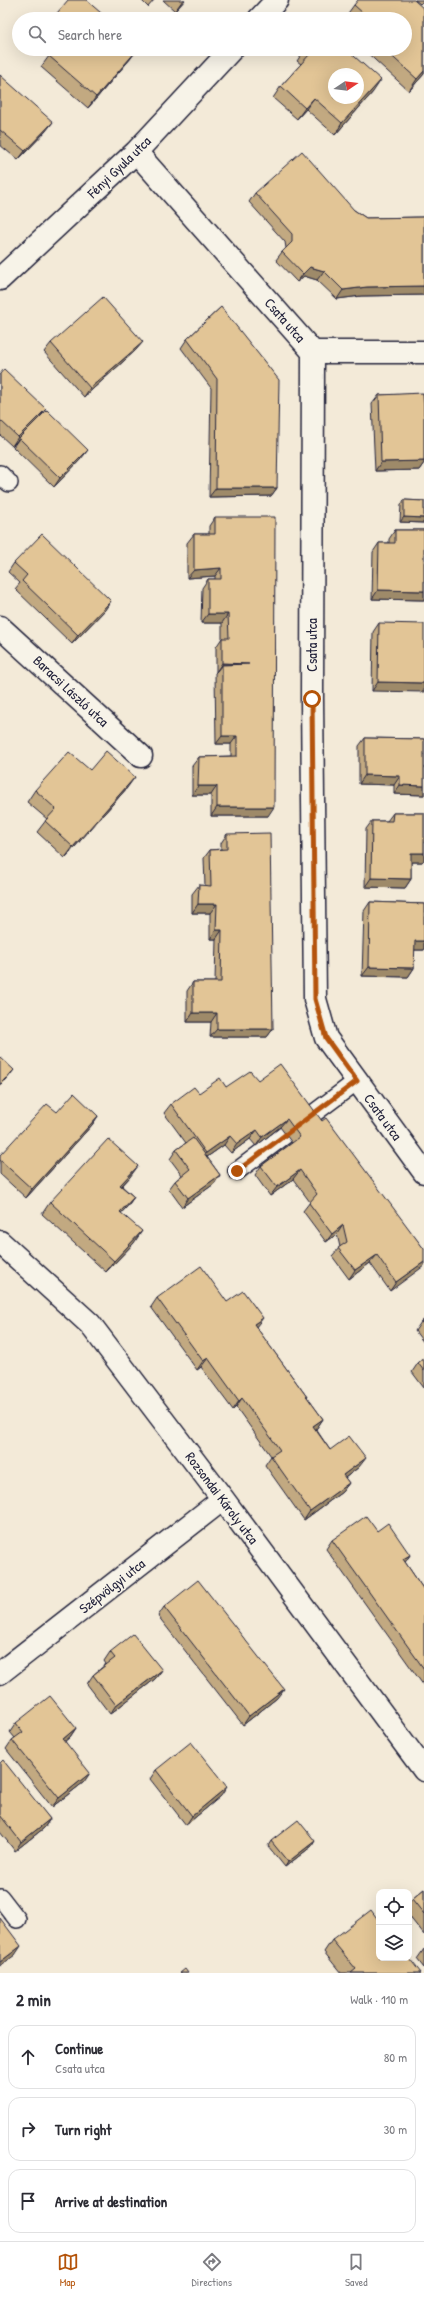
<!DOCTYPE html>
<meta charset="utf-8">
<style>
:root{--surface:#fff;--page:#f7f7f7;--text:#2b2b33;--muted:#7c7c81;--line:#e1e1e2;--accent:#b45309}
body{margin:0;font-family:"Patrick Hand",sans-serif;background:var(--page);color:var(--text)}
.controls{position:absolute;right:12px;bottom:12px;display:grid;overflow:hidden;border-radius:8px;box-shadow:0 4px 16px #0002}
.controls button{width:36px;height:36px;display:grid;place-items:center;padding:0;border:0;border-bottom:1px solid var(--line);background:var(--surface);color:var(--text);font:20px sans-serif}
.compass{position:absolute;left:328px;top:68px;width:36px;height:36px;border-radius:50%;background:var(--surface);box-shadow:0 4px 16px #0002;rotate:77deg}
.stop{position:absolute;width:12px;height:12px;margin:-9px;border:3px solid #b45309;border-radius:50%;background:#fff}
.stop.end{background:#b45309;border-color:#fff;box-shadow:0 1px 4px #0008}
.list{margin:0;padding:0;list-style:none}
h2{display:flex;justify-content:space-between;align-items:center;height:52px;margin:0;padding:0 16px;font-size:17px}
h2 small{font-size:13px;font-weight:400;color:var(--muted)}
.list li{display:grid;grid-template-columns:26px 1fr auto;gap:12px;align-items:center;box-sizing:border-box;height:64px;margin:0 8px 8px;padding:0 8px;border:1px solid var(--line);border-radius:12px}
.list b{display:block;font-size:15px;white-space:nowrap}
.list p{margin:0;font-size:13px;white-space:nowrap;color:var(--muted)}
.list em{font-size:13px;font-style:normal;color:var(--muted)}
.icon{flex:none;width:22px;height:22px;fill:none;stroke:currentColor;stroke-width:2;stroke-linecap:round;stroke-linejoin:round}
.map{position:relative;flex:none;width:424px;height:1973px;overflow:hidden}
.search{position:absolute;background:var(--surface);box-shadow:0 4px 16px #0002;left:12px;right:12px;top:12px;height:44px;display:flex;align-items:center;gap:10px;box-sizing:border-box;padding:0 14px;border-radius:22px;color:var(--muted);font-size:15px}
.sheet{height:268px;background:var(--surface)}
nav{display:flex;justify-content:space-around;align-items:center;box-sizing:border-box;height:56px;border-top:1px solid var(--line);background:var(--surface);font-size:11px;color:var(--muted)}
nav a{display:grid;justify-items:center;gap:2px}
nav .on{color:var(--accent)}
.map>svg:first-child{display:block}
</style>
<div class="map">
<svg width="424" height="1973" viewBox="0 0 424 1973">
<rect width="100%" height="100%" fill="#f3ead8"/>
<filter id="ink" filterUnits="userSpaceOnUse"><feTurbulence type="fractalNoise" baseFrequency=".025" numOctaves="2"/><feDisplacementMap in="SourceGraphic" scale="8" xChannelSelector="R" yChannelSelector="G"/><feConvolveMatrix kernelMatrix="1 2 1 2 8 2 1 2 1" color-interpolation-filters="sRGB"/></filter>
<g filter="url(#ink)">
<g fill="none" stroke-linecap="round" stroke-linejoin="round">
<g stroke="#22223b" stroke-width="20">
<path id="service" d="M0,474L9,483
M237,1171L357,1081
M0,1897L17,1919"/>
</g>
<g stroke="#22223b" stroke-width="25">
<path id="minor" d="M259,19L277,0
M136,152L313,352L312,699L315,999L326,1038L424,1172
M0,279L136,152L232,49
M313,352H424
M0,627L141,756
M0,1242L90,1324L223,1499L424,1770
M0,1673L223,1499"/>
</g>
<use href="#service" stroke="#f7f3e8" stroke-width="17"/>
<use href="#minor" stroke="#f7f3e8" stroke-width="22"/>
</g>
<path fill="#c2a981" stroke="#22223b" d="M141,0H154L148,7Z
M163,0H185L175,11Z
M415,0H424L420,4Z
M354,5L424,9V74L409,91L363,49H405V19H349L346,16Z
M305,49L373,92L335,135L306,109L297,119L273,98L281,86L301,64L297,61Z
M49,56L131,58L88,108L41,67Z
M0,75L46,131L18,160L0,145Z
M255,193L354,210L366,218L424,217V295L361,296L337,299L317,280L304,276L297,282L276,260L282,252L286,248L285,242L249,202Z
M221,307L277,488L271,496L209,497L211,388L181,348L187,339Z
M51,343L136,350L84,397L44,352Z
M0,374L41,415L81,459L54,487L13,447L18,440L12,446L0,435Z
M424,393V463L419,470L375,471L372,404L379,395L423,394Z
M404,500L424,501V523L400,522L401,505Z
M215,517L268,816H211V795H192V766L199,757L231,756V744H216L215,673L216,672V647L222,638V623H201L202,588L208,579H215V576L187,578V543L194,534H209V526Z
M395,530H424V600L372,599L373,552L379,543H389V539Z
M14,563L105,610L72,644L15,589L20,583L8,572Z
M379,623L424,662L372,691L373,632Z
M365,738L424,739V795L394,794V785L359,784V746Z
M90,770L127,788L65,858L37,832L47,819L27,802L35,790Z
M393,813H424V860L422,862H411V879L405,888L365,887L366,829L372,821H387Z
M227,834L273,1029L267,1037H210L211,1022H187V991L193,982H215L216,939H210V913H192V894L199,885L205,886L204,858L210,850L221,849V843Z
M370,902L424,904V950H414V968L408,977L362,976L364,911Z
M258,1080L322,1121L424,1249L390,1291L370,1263L349,1279L332,1256L340,1247L337,1234L326,1242L303,1211L310,1202L293,1179L270,1196L255,1175L261,1166L292,1143L280,1127L256,1146L250,1139L231,1153L224,1145L207,1157L220,1175L214,1184L182,1207L169,1189L175,1181L182,1175L170,1159L176,1150L186,1143L164,1113L171,1104L199,1093L226,1087Z
M57,1112L98,1116L92,1125L26,1198L0,1174V1155Z
M130,1177L122,1186L134,1197L126,1208L121,1213L134,1243L106,1272L42,1214L50,1202Z
M157,1298L227,1302L256,1327L323,1419L316,1429L330,1450L359,1467L345,1478L349,1483L342,1492L304,1520L265,1465L271,1456L236,1407L233,1410L201,1367L197,1370L151,1307Z
M424,1320V1343L415,1331L421,1322Z
M424,1358V1388L412,1372L418,1363Z
M377,1531L410,1555L405,1562L424,1590V1686L326,1549L332,1540Z
M164,1607L277,1698L243,1725L158,1616Z
M110,1652L162,1670L155,1679L110,1714L87,1684L93,1675L106,1664L104,1661Z
M16,1723L76,1728L70,1737L65,1741L84,1782L52,1807L6,1749L12,1740L15,1738L10,1732Z
M0,1763L50,1819L44,1828L15,1851L0,1832Z
M156,1770L221,1796L186,1825L150,1779Z
M271,1841L312,1846L285,1867L268,1846Z
M424,1889V1935L409,1916V1903L412,1899Z
M332,1940L421,1973H341L324,1952Z
M424,1949V1968L417,1959Z"/>
<path fill="#9e8a69" stroke="#22223b" d="M183,0H185L175,11Z
M138,49L131,58L88,108L96,97Z
M424,71V74L409,91L417,79Z
M381,80L373,92L335,135L342,123Z
M314,98L306,109L297,119L305,108Z
M53,122L46,131L18,160L25,151Z
M310,267L324,271L317,280L304,276L297,282L303,274Z
M424,286V295L361,296L337,299L343,290L367,287Z
M143,342L136,350L84,397L90,388Z
M46,409L39,418L12,446L18,437Z
M88,450L81,459L54,487L60,478Z
M424,461V463L419,470L375,471L381,462Z
M216,488H277L271,496L209,497Z
M404,517L424,518V523L400,522Z
M221,568L215,576L187,578L194,570Z
M378,590L424,591V600L372,599Z
M111,601L105,610L72,644L78,635Z
M208,614H228L222,623H201Z
M222,663L249,664L222,665L216,672Z
M378,682L424,683V692L372,691Z
M222,736H237L231,744H216Z
M365,775L400,776L394,785L359,784Z
M135,777L127,788L65,858L73,847Z
M400,785L424,786V795L394,794Z
M198,786H217L211,795H192Z
M217,807H274L268,816H211Z
M411,853H424V860L422,862H405Z
M371,878L411,879L405,888L365,887Z
M198,904H217L210,913H192Z
M216,930H222L216,939H210Z
M415,941H424V950H408Z
M369,967L414,968L408,977L362,976Z
M193,1013H217L211,1022H187Z
M217,1029H273L267,1037H210Z
M14,1070L7,1079L0,1086V1084Z
M98,1116L92,1125L26,1198L32,1189Z
M287,1119L280,1127L256,1146L262,1137Z
M257,1130L250,1139L231,1153L237,1144Z
M230,1136L224,1145L200,1162L206,1153Z
M138,1166L130,1177L112,1196L120,1185Z
M300,1170L293,1179L270,1196L277,1187Z
M220,1175L214,1184L182,1207L188,1198Z
M134,1197L126,1208L112,1223L120,1212Z
M343,1225L337,1234L326,1242L332,1234Z
M142,1231L134,1243L106,1272L114,1261Z
M377,1255L370,1263L349,1279L355,1270Z
M424,1262V1266L390,1291L396,1282Z
M263,1318L256,1327L254,1324Z
M208,1358L201,1367L197,1370L203,1361Z
M242,1398L236,1407L233,1410L239,1401Z
M323,1419L317,1428L307,1435L313,1426Z
M366,1458L359,1467L337,1484L343,1475Z
M349,1483L342,1492L304,1520L310,1511Z
M410,1555L404,1564L403,1559Z
M162,1670L155,1679L110,1714L116,1705Z
M284,1689L277,1698L243,1725L249,1716Z
M76,1728L70,1737L57,1748L63,1739Z
M90,1773L84,1782L52,1807L59,1798Z
M227,1787L221,1796L186,1825L192,1816Z
M50,1819L44,1828L15,1851L21,1842Z
M315,1841L312,1846L285,1867L288,1862Z
M21,1946L15,1955L0,1966V1962Z"/>
<path fill="#e2c596" stroke="#22223b" fill-rule="evenodd" d="M68,0H86L108,19H52Z
M358,0H414L424,9V71L417,79L384,49H405V19H359L364,14L354,5Z
M55,49H138L96,97L49,56Z
M305,49H346L381,80L342,123L314,98L305,108L281,86L310,54ZM334,74H358V98H334Z
M0,75L53,122L25,151L0,130Z
M302,151L354,210L366,218L424,217V286L367,287L343,290L324,271L310,267L303,274L282,252L292,242V234L255,193Z
M103,297L143,342L90,388L51,343Z
M221,307L279,380L277,488H216L217,379L187,339Z
M4,369L46,409L18,437L0,420V374Z
M423,393L424,415V407V461L381,462L379,395Z
M47,410L88,450L60,478L19,438Z
M404,500L424,501V518L404,517Z
M215,517H275L274,807H217V786H198L199,757L237,756V736H222V665L249,664L222,663V638H229L228,614H208V579H221V568L194,570V534H215Z
M395,530H424V591L378,590L379,543H395Z
M42,534L111,601L78,635L22,581L27,575L14,563Z
M379,623L424,624V683L378,682Z
M365,738L424,739V786L400,785V776L365,775Z
M106,751L135,777L73,847L45,821L56,809L35,790L69,752L90,770Z
M393,813H424V853H411V879L371,878L372,821H392Z
M270,833L273,1029H217V1013H193V982H221L222,930H216L217,904H198L199,885L211,886L210,850L227,849V834Z
M370,902L424,904V941H415L414,968L369,967Z
M0,1057L14,1070L0,1084Z
M280,1064L322,1121L326,1118L424,1249V1262L396,1282L377,1255L355,1270L338,1248L347,1242L343,1225L332,1234L309,1203L317,1194L300,1170L277,1187L261,1166L300,1137L287,1119L262,1137L257,1130L237,1144L230,1136L206,1153L171,1104L194,1087L199,1093L220,1078L226,1087L250,1071L258,1080Z
M74,1093L98,1116L32,1189L0,1160V1155L47,1104L57,1112Z
M193,1138L220,1175L188,1198L175,1181L190,1169L176,1150Z
M108,1139L138,1166L120,1185L134,1197L120,1212L142,1231L114,1261L50,1202Z
M201,1266L227,1302L243,1291L263,1318L254,1324L323,1419L313,1426L330,1450L349,1436L366,1458L343,1475L349,1483L310,1511L271,1456L280,1450L242,1398L239,1401L208,1358L203,1361L157,1298Z
M424,1320V1325L421,1322Z
M424,1358V1371L418,1363Z
M366,1516L377,1531L388,1523L410,1555L403,1559L424,1590V1669L332,1540Z
M198,1580L284,1689L249,1716L164,1607Z
M133,1634L162,1670L116,1705L93,1675L115,1658L110,1652Z
M50,1696L76,1728L63,1739L90,1773L59,1798L12,1740L23,1732L16,1723Z
M191,1742L227,1787L192,1816L156,1770Z
M3,1760L50,1819L21,1842L0,1815V1763Z
M298,1820L315,1841L288,1862L271,1841Z
M424,1889V1914L412,1899Z
M371,1910L379,1921V1958H409L421,1973H351L356,1969L332,1940Z
M0,1918L21,1946L0,1962Z
M185,1969L188,1973H180Z"/>
</g>
<g fill="none" stroke-linecap="round" stroke-linejoin="round" filter="url(#ink)">
<path stroke="#b45309" stroke-width="5" d="M237,1171L357,1081L326,1038L315,999L312,699"/>
</g>
<g text-anchor="middle" stroke-width="3" stroke-linejoin="round" paint-order="stroke">
<g font-size="14" fill="#22223b" stroke="#f7f3e8">
<text transform="translate(119 167) rotate(-44)" y="5">Fényi Gyula utca</text>
<text transform="translate(285 320) rotate(49)" y="5">Csata utca</text>
<text transform="translate(312 645) rotate(-90)" y="5">Csata utca</text>
<text transform="translate(71 691) rotate(43)" y="5">Baracsi László utca</text>
<text transform="translate(383 1117) rotate(54)" y="5">Csata utca</text>
<text transform="translate(222 1498) rotate(53)" y="5">Rozsondai Károly utca</text>
<text transform="translate(112 1586) rotate(-38)" y="5">Szépvölgyi utca</text>
</g>
</g>
</svg>
<div class="controls">
<button><svg class="icon" aria-label="locate" viewBox="0 0 24 24"><circle cx="12" cy="12" r="6"/><path d="M12 2v4M12 18v4M2 12h4M18 12h4"/></svg></button>
<button><svg class="icon" aria-label="layers" viewBox="0 0 24 24"><path d="M12 4l9 5-9 5-9-5zM3 14l9 5 9-5"/></svg></button>
</div>
<svg class="compass" viewBox="-18 -18 36 36"><path d="M0-13l5 13h-10z" fill="#e53935"/><path d="M0 13l5-13h-10z" fill="#7c7c81"/></svg>
<div class="stop" style="left:312px;top:699px"></div>
<div class="stop end" style="left:237px;top:1171px"></div>
<div class="search"><svg class="icon" aria-label="search" viewBox="0 0 24 24"><circle cx="10" cy="10" r="6"/><path d="M15 15l6 6"/></svg>Search here</div>
</div>
<section class="sheet">
<h2>2 min<small>Walk · 110 m</small></h2>
<ul class="list">
<li><svg class="icon" aria-label="ahead" viewBox="0 0 24 24"><path d="M12 20V5M6 11l6-6 6 6"/></svg><div><b>Continue</b><p>Csata utca</p></div><em>80 m</em></li>
<li><svg class="icon" aria-label="right" viewBox="0 0 24 24"><path d="M7 20v-9h11M14 6l5 5-5 5"/></svg><div><b>Turn right</b></div><em>30 m</em></li>
<li><svg class="icon" aria-label="arrive" viewBox="0 0 24 24"><path d="M6 21V4h12l-3 4 3 4H6"/></svg><div><b>Arrive at destination</b></div></li>
</ul>
</section>
<nav>
<a class="on"><svg class="icon" aria-label="map" viewBox="0 0 24 24"><path d="M3 6l6-2 6 2 6-2v14l-6 2-6-2-6 2zM9 4v14M15 6v14"/></svg>Map</a>
<a><svg class="icon" aria-label="directions" viewBox="0 0 24 24"><path d="M12 3l9 9-9 9-9-9zM9 14v-3h6M13 9l2 2-2 2"/></svg>Directions</a>
<a><svg class="icon" aria-label="saved" viewBox="0 0 24 24"><path d="M7 4h10v16l-5-4-5 4z"/></svg>Saved</a>
</nav>
